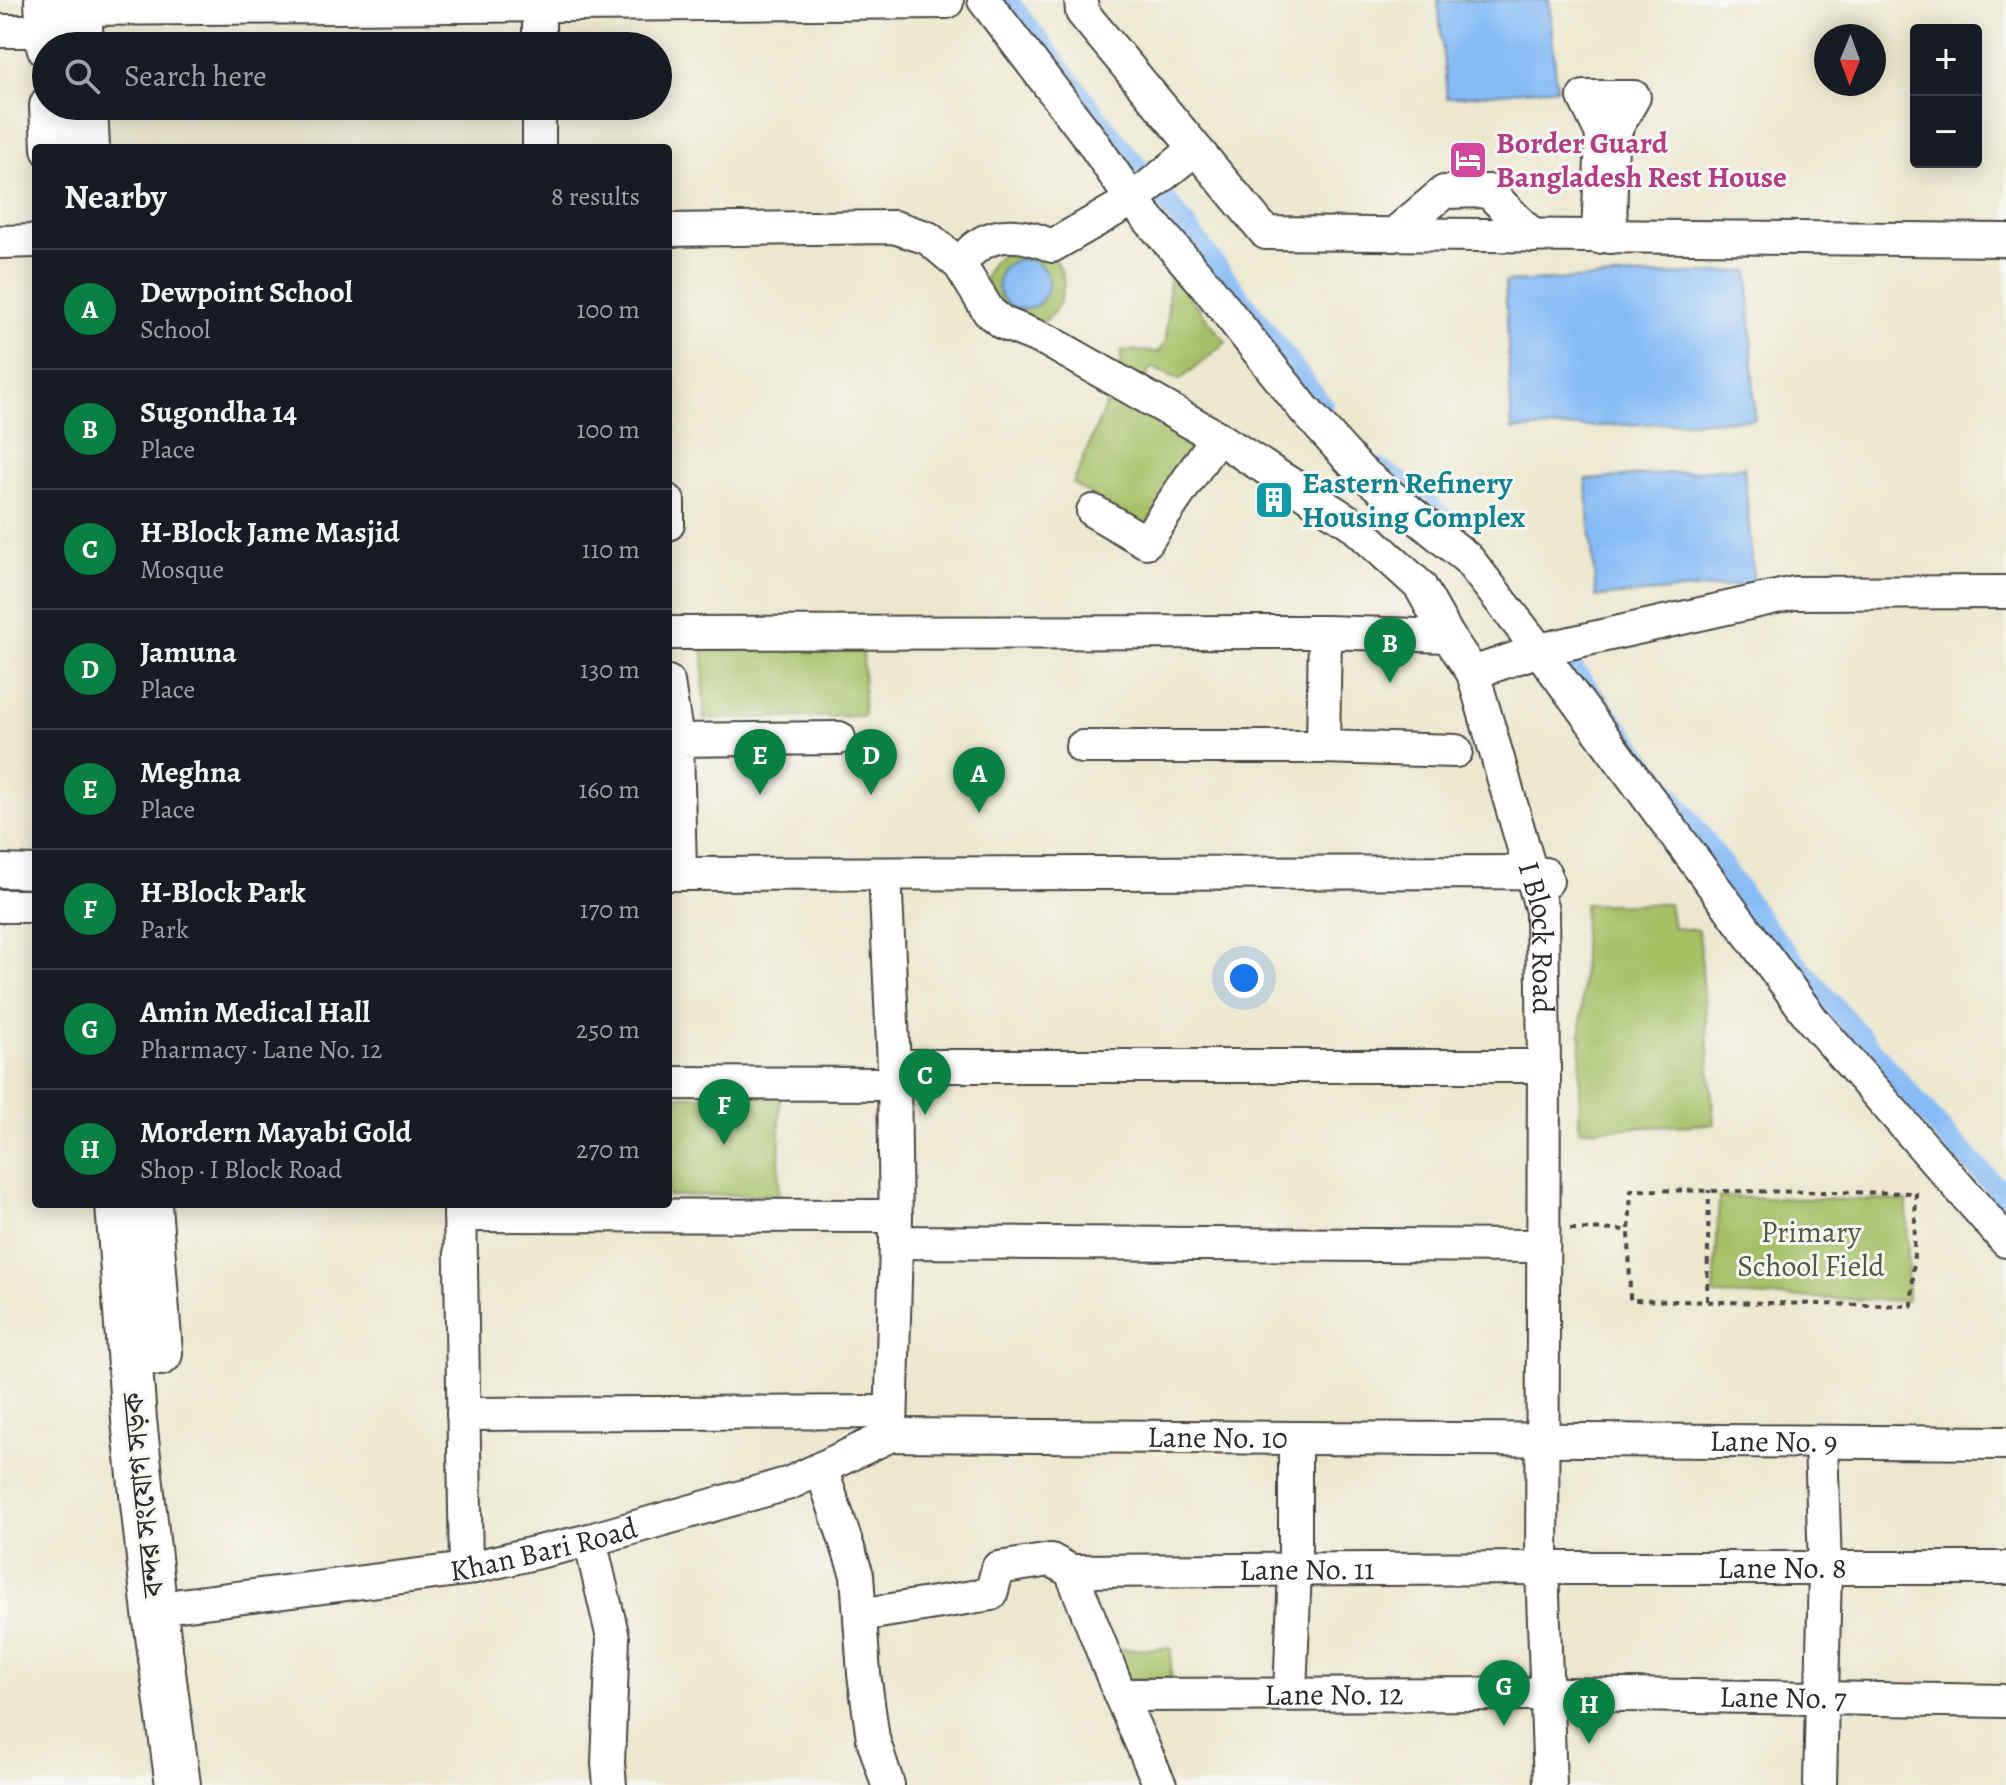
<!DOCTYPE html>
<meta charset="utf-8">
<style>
:root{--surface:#171b24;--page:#20242c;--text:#f1f3f6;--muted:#9ea1a6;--line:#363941;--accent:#0b8043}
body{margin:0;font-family:Alegreya,"Noto Serif Bengali",serif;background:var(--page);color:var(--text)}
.controls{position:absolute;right:24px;top:24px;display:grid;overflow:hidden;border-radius:8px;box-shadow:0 4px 20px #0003}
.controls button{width:72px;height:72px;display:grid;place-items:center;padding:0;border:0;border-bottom:2px solid var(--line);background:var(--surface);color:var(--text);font:40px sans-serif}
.compass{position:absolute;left:1814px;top:24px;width:72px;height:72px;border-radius:50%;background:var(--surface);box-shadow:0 4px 20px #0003;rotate:181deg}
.you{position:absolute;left:1244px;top:978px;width:28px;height:28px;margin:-20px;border:6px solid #fff;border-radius:50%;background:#1a73e8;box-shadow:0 0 0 12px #1a73e833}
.badge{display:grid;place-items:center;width:52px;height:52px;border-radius:50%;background:var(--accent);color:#fff;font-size:26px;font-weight:700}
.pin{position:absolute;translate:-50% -66px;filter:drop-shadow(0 2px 4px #0008)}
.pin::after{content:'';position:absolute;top:42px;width:28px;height:24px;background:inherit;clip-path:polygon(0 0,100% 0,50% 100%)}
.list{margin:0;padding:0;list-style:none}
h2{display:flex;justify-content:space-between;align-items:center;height:104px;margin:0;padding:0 32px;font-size:34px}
h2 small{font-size:26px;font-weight:400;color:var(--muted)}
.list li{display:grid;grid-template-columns:52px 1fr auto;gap:24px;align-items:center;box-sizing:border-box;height:120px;padding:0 32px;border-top:2px solid var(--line)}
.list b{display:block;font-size:30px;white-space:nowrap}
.list p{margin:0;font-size:26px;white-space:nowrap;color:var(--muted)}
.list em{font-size:26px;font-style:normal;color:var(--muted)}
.icon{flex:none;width:44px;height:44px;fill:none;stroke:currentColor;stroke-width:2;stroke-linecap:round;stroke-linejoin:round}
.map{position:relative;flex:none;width:2006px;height:1785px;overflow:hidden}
.search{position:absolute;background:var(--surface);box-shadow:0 4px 20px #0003;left:32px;top:32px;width:640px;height:88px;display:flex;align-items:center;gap:20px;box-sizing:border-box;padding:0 28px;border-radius:44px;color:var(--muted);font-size:30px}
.panel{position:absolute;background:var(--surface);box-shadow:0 4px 20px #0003;left:32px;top:144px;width:640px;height:1064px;border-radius:8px}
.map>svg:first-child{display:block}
</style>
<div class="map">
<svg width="2006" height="1785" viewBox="0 0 2006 1785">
<rect width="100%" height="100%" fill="#f6f6f2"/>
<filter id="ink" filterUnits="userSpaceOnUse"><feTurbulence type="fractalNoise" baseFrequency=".0125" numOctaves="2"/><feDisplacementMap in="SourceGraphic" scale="16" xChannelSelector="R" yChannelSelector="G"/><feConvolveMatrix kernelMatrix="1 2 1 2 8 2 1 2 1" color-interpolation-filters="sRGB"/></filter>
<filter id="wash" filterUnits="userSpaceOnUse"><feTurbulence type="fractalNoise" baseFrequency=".006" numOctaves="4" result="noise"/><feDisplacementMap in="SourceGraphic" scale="32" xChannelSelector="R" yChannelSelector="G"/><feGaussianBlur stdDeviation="1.8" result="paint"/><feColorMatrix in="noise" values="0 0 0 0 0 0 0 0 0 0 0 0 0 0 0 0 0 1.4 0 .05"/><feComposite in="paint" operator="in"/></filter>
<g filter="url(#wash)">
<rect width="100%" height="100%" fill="#ece7cd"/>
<path fill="#a6c066" stroke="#687648" stroke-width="2" d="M1011,249C1022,251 1040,251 1049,256C1077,273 1061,323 1030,326C1023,326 1013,323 1005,322L985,277C991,263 998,256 1011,249Z
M1170,272L1226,342L1180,380L1151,367L1145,380L1120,368L1122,350L1159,352L1166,341Z
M1111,392L1202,441L1144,527L1073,484Z
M863,646L864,716L704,719L703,650Z
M1584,904H1669L1673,928L1699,930L1714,1124L1579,1130Z
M780,1095L779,1194L668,1196V1096Z
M1719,1197L1907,1201L1908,1301L1714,1295Z
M1171,1648V1679L1122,1680L1109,1650Z"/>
<path fill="#87bbf5" stroke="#597390" stroke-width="2" d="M1438,0H1549L1557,88L1447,98Z
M998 284a25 25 0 1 1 50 0a25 25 0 1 1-50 0Z
M1749,271L1755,419L1512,430L1505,282Z
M1744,467L1754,584L1596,597L1586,480Z"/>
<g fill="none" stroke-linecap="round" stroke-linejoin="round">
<path stroke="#87bbf5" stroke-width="22" d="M1007,0L1115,141L1170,206L1322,406
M1376,468L1404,485L1447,522
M1573,670L1705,841L1767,930L1950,1140L2006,1197"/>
</g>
</g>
<g filter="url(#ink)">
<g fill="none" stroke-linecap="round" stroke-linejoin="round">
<g stroke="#484743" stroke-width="36">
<g id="minor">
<path d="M539,0V46"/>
<path d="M984,0L1091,140L1132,200L1205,284L1305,410L1360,471L1468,559L1539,650L1814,1022L2006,1241"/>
<path d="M1081,0L1082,12L1266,233L2006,240"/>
<path d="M79,9L947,2"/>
<path d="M0,31H48"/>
<path d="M539,106V148"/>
<path id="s1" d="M668,230L894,227L928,238L960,265L989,312L1003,323L1048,341L1217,437L1351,523L1420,586L1448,636L1473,673L1542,911L1544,1066L1542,1568L1550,1785"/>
<path d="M1393,235L1444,192L1488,191L1533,236"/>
<path d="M1598,237L1602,134L1584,97H1634L1612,136L1610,237"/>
<path d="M0,242L36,241"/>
<path d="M960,265C982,230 1017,230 1052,246L1132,200L1195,149"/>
<path d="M668,501V524"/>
<path d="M1093,511L1146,542L1217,437"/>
<path d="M668,633L1325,632"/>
<path d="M1473,673L1539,650L1794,593L2006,592"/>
<path d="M668,682L677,740"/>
<path d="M1082,747H1323L1456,751"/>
<path d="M1323,747L1325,632L1448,636"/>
<path d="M0,871L36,872"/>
<path d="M668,874L1532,872L1545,874L1547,881"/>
<path d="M680,874L677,740L839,738"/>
<path d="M885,874L894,1066H1544"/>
<path d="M0,906H36"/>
<path d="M894,1066L896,1242L1541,1246"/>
<path d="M668,1083L894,1084"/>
<path d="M460,1204L466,1569"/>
<path d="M460,1215L896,1216"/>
<path d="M463,1414L891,1412"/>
<path d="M891,1431L896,1242"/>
<path d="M821,1468L857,1575L864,1674L873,1739L888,1785"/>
<path d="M590,1540L613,1638L608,1763L610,1785"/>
<path id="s2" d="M1556,1568H2006"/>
<path d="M1071,1571L1120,1695L1160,1785"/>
<path id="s3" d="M180,1605L466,1569L590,1540L790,1483L891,1435L2006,1443"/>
<path id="s4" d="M860,1615L991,1594L998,1568L1051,1560L1071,1571L1542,1568"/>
<path d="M1290,1694L1295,1569V1438"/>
<path id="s5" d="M1561,1694L2006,1701"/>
<path id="s6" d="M1120,1695L1547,1694"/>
<path d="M1820,1785L1825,1568L1821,1442"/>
</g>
</g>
<g stroke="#484743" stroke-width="48">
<path id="highway" d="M47,0L49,46
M79,0L81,46
M52,106L54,148
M85,106L87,148
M118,1204L134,1420L155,1613L178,1785
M149,1204L160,1353"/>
</g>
<path stroke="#484743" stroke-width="4" stroke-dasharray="6 6" stroke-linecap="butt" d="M1570,1229L1629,1230L1631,1190L1916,1193L1912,1306L1630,1300L1629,1230
M1707,1301L1709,1190"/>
<use href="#minor" stroke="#fff" stroke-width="32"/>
<use href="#highway" stroke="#fff" stroke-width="44"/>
</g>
</g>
<defs>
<g id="hotel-square" transform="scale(2)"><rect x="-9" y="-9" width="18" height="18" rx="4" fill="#d1479c" stroke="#f6f6f2"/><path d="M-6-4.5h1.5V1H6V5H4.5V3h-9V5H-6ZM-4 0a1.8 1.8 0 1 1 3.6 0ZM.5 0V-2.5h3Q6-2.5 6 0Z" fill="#fff"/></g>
<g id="building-square" transform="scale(2)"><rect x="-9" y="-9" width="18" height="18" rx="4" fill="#0f9aa8" stroke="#f6f6f2"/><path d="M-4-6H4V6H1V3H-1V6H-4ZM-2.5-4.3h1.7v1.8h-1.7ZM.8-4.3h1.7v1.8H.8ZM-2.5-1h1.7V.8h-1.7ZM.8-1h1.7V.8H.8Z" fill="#fff"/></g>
</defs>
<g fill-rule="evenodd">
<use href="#hotel-square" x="1468" y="160"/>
<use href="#building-square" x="1274" y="500"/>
</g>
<g text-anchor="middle" stroke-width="6" stroke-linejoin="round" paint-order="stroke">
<g font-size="30" font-weight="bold" fill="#b23c85" stroke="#f6f6f2" text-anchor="start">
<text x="1496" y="153">Border Guard<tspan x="1496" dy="34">Bangladesh Rest House</tspan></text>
</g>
<g font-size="30" font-weight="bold" fill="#0d838f" stroke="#f6f6f2" text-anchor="start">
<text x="1302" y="493">Eastern Refinery<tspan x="1302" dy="34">Housing Complex</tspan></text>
</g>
<g font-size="30" fill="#2b2b2b" stroke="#f6f6f2">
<text dy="10" stroke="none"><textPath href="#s1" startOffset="1248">I Block Road</textPath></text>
<text dy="10" stroke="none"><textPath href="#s3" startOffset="1062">Lane No. 10</textPath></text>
<text dy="10" stroke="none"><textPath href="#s3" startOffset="1618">Lane No. 9</textPath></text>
<text transform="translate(143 1495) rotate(-96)" y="10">বন্দর সংযোগ সড়ক</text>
<text dy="10" stroke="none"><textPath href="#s3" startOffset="368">Khan Bari Road</textPath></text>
<text dy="10" stroke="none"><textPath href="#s2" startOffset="226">Lane No. 8</textPath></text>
<text dy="10" stroke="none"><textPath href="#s4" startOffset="472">Lane No. 11</textPath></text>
<text dy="10" stroke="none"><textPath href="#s6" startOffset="214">Lane No. 12</textPath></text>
<text dy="10" stroke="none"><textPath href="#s5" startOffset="222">Lane No. 7</textPath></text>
</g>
<g font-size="30" fill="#50583d" stroke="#f6f6f2">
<text x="1811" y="1242">Primary<tspan x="1811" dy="34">School Field</tspan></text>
</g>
</g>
</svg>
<div class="controls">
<button>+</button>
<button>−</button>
</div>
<svg class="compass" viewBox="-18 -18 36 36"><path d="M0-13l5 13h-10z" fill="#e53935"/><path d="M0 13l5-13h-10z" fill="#9ea1a6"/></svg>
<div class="you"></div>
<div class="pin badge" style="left:979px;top:813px">A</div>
<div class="pin badge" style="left:1390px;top:683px">B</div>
<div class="pin badge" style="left:925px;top:1115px">C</div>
<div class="pin badge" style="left:871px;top:795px">D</div>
<div class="pin badge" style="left:760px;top:795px">E</div>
<div class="pin badge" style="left:724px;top:1145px">F</div>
<div class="pin badge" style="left:1504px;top:1726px">G</div>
<div class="pin badge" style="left:1589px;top:1744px">H</div>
<div class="search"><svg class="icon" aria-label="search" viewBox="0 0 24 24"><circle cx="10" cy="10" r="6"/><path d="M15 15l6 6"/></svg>Search here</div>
<section class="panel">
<h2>Nearby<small>8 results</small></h2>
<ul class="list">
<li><span class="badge">A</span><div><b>Dewpoint School</b><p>School</p></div><em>100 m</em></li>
<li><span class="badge">B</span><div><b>Sugondha 14</b><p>Place</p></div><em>100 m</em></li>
<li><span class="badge">C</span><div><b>H-Block Jame Masjid</b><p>Mosque</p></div><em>110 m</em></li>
<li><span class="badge">D</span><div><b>Jamuna</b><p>Place</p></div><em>130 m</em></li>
<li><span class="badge">E</span><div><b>Meghna</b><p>Place</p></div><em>160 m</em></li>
<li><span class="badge">F</span><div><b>H-Block Park</b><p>Park</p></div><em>170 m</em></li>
<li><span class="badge">G</span><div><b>Amin Medical Hall</b><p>Pharmacy · Lane No. 12</p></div><em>250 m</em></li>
<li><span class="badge">H</span><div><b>Mordern Mayabi Gold</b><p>Shop · I Block Road</p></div><em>270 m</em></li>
</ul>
</section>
</div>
